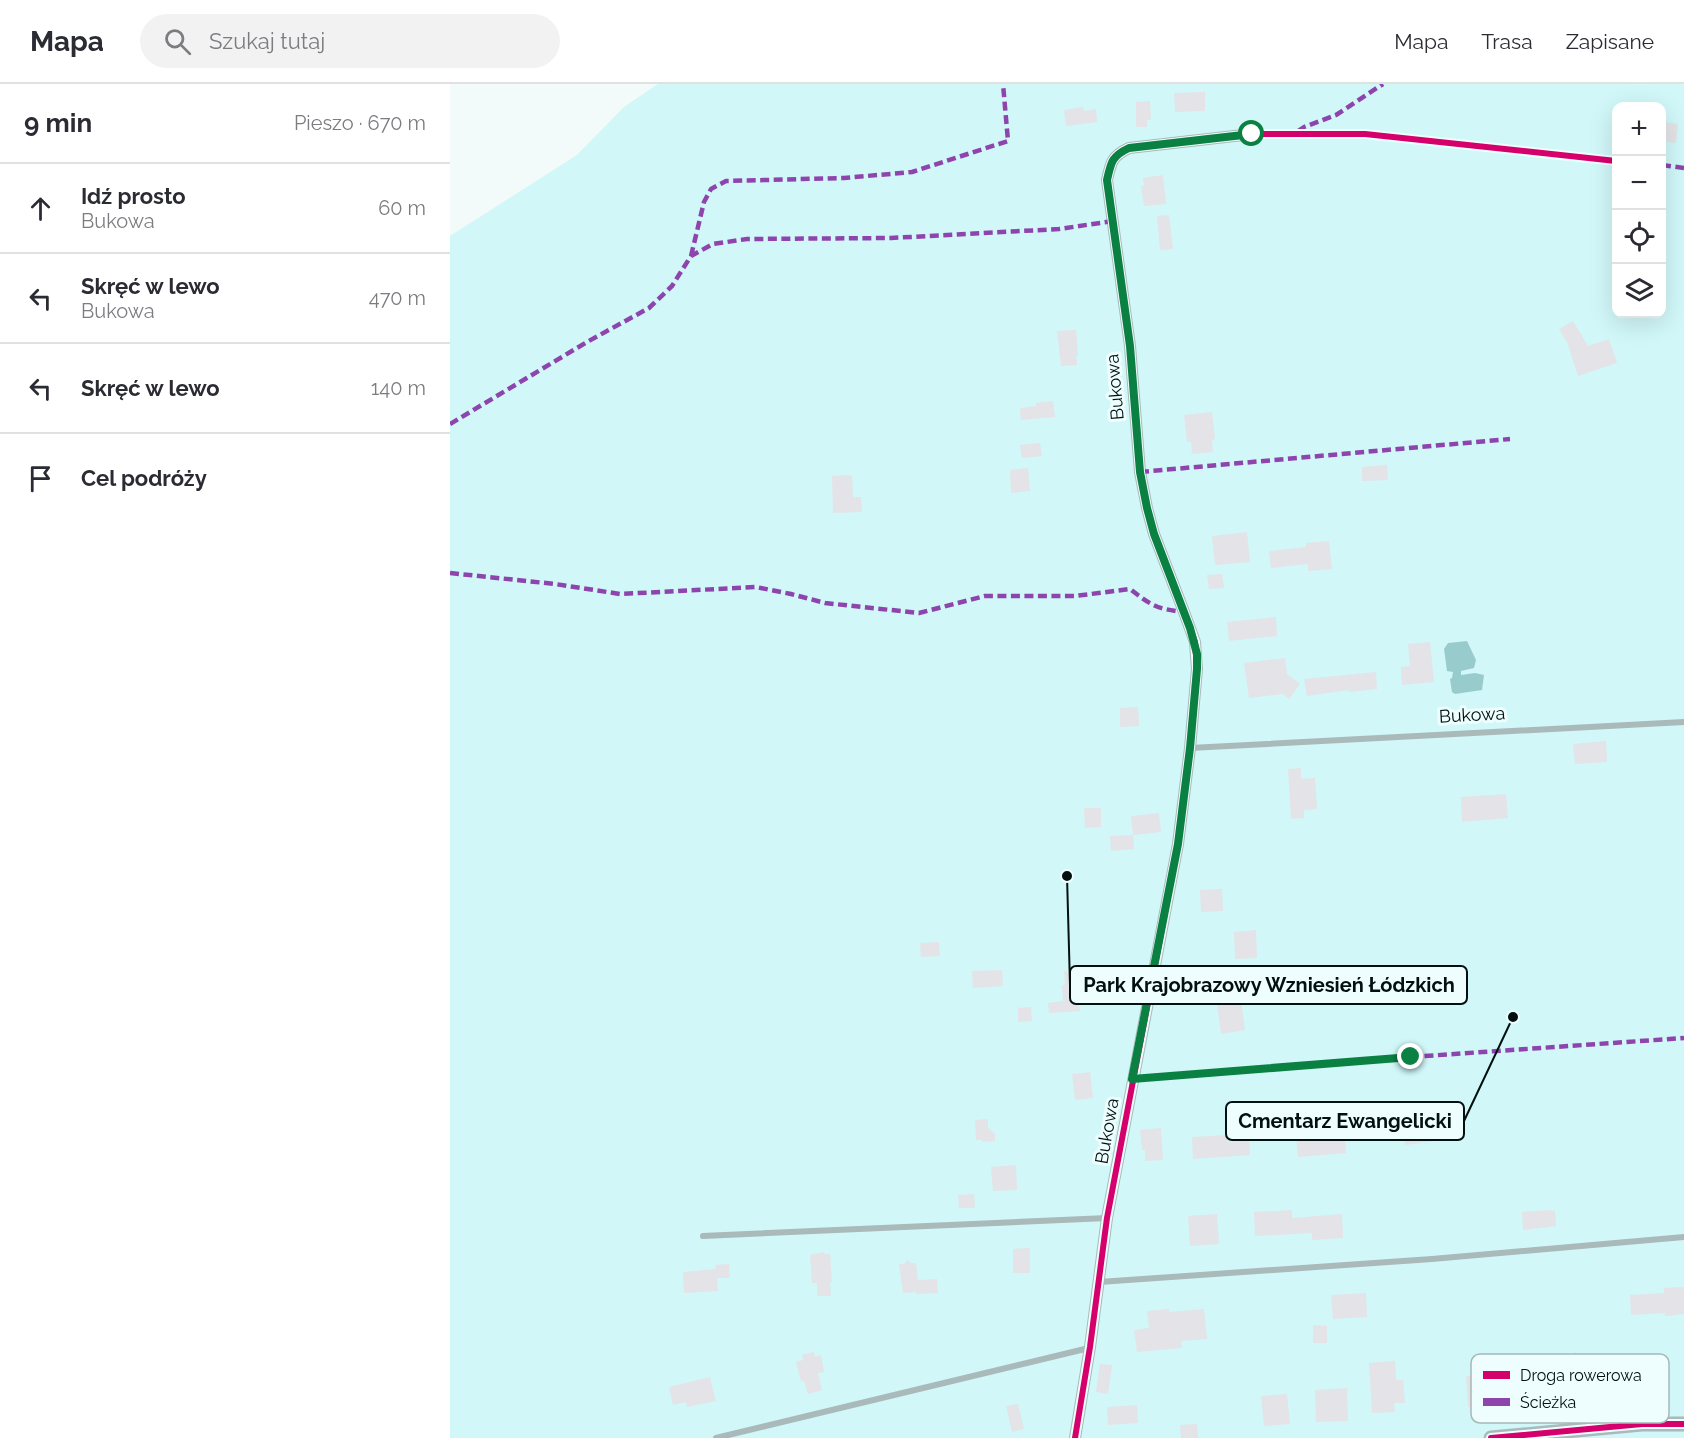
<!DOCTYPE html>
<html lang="pl">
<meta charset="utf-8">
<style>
:root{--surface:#fff;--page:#f2f2f3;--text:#2b2b33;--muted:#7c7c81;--line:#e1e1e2}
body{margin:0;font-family:Raleway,sans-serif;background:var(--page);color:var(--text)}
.controls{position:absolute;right:18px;top:18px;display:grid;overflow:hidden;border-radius:12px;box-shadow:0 6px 24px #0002}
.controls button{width:54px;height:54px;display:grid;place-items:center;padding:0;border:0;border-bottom:2px solid var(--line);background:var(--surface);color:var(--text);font:30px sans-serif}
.stop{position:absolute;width:18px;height:18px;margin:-14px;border:4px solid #0b8043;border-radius:50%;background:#fff}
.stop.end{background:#0b8043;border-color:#fff;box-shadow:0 2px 6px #0008}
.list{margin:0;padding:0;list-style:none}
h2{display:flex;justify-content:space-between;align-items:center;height:78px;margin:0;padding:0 24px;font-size:26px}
h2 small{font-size:20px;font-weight:400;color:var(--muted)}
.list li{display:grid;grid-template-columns:39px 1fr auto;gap:18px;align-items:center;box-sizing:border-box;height:90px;padding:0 24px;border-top:2px solid var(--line)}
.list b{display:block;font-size:22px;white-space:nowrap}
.list p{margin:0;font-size:20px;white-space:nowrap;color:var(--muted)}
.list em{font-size:20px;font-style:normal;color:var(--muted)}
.icon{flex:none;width:33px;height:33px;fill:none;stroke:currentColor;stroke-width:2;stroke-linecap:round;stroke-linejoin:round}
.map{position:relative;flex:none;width:1234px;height:1354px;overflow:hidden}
header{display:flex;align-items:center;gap:36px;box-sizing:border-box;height:84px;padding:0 30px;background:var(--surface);border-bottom:2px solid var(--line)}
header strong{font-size:28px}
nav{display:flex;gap:33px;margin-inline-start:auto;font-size:21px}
.search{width:420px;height:54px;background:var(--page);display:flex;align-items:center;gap:15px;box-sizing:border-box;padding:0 21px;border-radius:33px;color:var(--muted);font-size:22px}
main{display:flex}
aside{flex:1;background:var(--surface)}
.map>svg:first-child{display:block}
</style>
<header>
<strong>Mapa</strong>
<div class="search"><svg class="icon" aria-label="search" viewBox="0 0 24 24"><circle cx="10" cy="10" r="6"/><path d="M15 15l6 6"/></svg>Szukaj tutaj</div>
<nav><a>Mapa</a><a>Trasa</a><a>Zapisane</a></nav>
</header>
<main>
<aside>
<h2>9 min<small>Pieszo · 670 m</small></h2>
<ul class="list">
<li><svg class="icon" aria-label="ahead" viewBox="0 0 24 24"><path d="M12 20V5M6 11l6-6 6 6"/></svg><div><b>Idź prosto</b><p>Bukowa</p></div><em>60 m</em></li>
<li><svg class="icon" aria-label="left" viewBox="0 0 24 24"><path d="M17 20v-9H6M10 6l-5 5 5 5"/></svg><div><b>Skręć w lewo</b><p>Bukowa</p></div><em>470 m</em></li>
<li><svg class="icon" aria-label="left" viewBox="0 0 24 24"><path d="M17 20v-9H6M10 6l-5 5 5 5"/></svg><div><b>Skręć w lewo</b></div><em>140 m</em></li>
<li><svg class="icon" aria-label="arrive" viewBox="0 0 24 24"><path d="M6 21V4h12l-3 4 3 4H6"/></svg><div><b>Cel podróży</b></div></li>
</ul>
</aside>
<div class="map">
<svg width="1234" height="1354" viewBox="0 0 1234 1354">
<rect width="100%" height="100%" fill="#f2fafa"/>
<path fill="#d1f7f8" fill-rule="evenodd" d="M208,0H1234V1354H0V152L127,71L174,23ZM1166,22H1212V230H1166Z"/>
<path fill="#98cccc" d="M1017,557L1026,576L1024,584L1011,587V591L1025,589L1034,591L1032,606L1005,610L1002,608L1000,595L1002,594L1003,588L997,587L994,565L998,559Z"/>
<path fill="#e4e3e7" d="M755,8V27L725,28L724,9Z
M700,17L701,36H697V43H686V18Z
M633,23L634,27L646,25L647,38L616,42L614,26Z
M1212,38L1228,40L1226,59L1212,57Z
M713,91L716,120L694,122L691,102H694L693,94Z
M719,131L723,165L710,166L707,132Z
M1123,237L1138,262L1159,255L1167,279L1128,292L1117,258L1109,245Z
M626,246L628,272H626L627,281L611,282L607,247Z
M603,317L605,333L571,336L570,324L586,322V319Z
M762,328L765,355L762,356L763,368L742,370L741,358H737L734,331Z
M590,359L592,372L572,374L570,361Z
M937,381L938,396L912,397V383Z
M578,384L580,407L561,409L560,386Z
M397,391L402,392L403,413H411L412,428L383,429L382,392Z
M797,448L800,478L765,481L762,452Z
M879,457L882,485L858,487V480L821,484L819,467L856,463V459Z
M772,490L774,504L759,505L757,491Z
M826,533L827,552L779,557L777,538Z
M980,558L984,598L952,601L951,583L960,582L958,560Z
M835,574L837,590L850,600L839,615L833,610L799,614L794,579Z
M926,588L927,605L899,608V606L857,612L854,595Z
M688,623L689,642L670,643V624Z
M1156,657L1157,678L1125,680L1123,660Z
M851,684V695L865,694L867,725L854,726V734L841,735L838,685Z
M1056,710L1058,734L1012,738L1011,713Z
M634,724H651V743L635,744Z
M709,729L711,748L683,751L681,732Z
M683,751L684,765L661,767L660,752Z
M772,805L773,827L751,828L750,806Z
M806,846L807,874L785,875L784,848Z
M489,858L490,872L471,873L470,859Z
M552,886L553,902L523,904L522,887Z
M614,886L623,893L635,892L637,918H629L630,927L599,929L598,919L613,917L612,901H615Z
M790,909L795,946L771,950L766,912Z
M581,923L582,937L568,938V924Z
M640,988L643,1014L625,1016L622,990Z
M982,1030L985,1057L955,1061L952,1034Z
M538,1035V1044L545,1050V1057L532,1058V1056H526L525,1036Z
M868,1041L869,1047L894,1045L896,1069L848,1073L845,1043Z
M711,1044L713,1076L695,1077V1066H692L690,1046Z
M777,1051L778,1058L799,1056L800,1071L743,1075L742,1053Z
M566,1081L567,1106L543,1107L541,1083Z
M524,1110L525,1124H509L508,1111Z
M842,1126V1134L892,1130L893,1154L862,1156V1149L805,1152L804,1128Z
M1097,1126L1105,1127L1106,1142L1073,1146L1072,1128Z
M767,1130L769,1160L740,1162L738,1132Z
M580,1164V1189H563V1165Z
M373,1168L375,1170H380L382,1198H380L381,1212H367V1199H362L360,1171Z
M457,1176L461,1179H466L468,1196L487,1195L488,1209L466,1210V1208L453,1209L449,1180H454Z
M279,1180L280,1194H267L268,1207L234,1209L233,1188L266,1185L265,1181Z
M1234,1203V1230L1215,1232V1229L1181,1231L1180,1211L1214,1209V1204Z
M916,1209L917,1233L883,1235L881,1211Z
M719,1225V1228L754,1225L757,1255L731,1257L732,1264L687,1268L684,1246L699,1244L697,1227Z
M863,1241L877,1242V1259H863Z
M364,1268L365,1273L371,1271L374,1288L368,1289L372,1306L358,1310L354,1297H351L346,1278L353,1276L352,1271Z
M1125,1268L1150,1291L1139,1303L1125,1290L1113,1303L1102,1293Z
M945,1277L946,1296H953L955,1319H944L945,1328L922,1329L919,1279Z
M650,1280L662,1281L658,1310L646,1308Z
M1043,1290L1044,1299L1088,1296L1089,1316L1045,1318V1321L1018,1323L1016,1292Z
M260,1293L266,1317L237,1323L236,1318L223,1321L219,1303Z
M897,1304L898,1337L866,1338L865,1306Z
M837,1310L840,1340L814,1342L811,1312Z
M568,1320L574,1345L562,1348L556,1322Z
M687,1321L688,1339L658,1341L657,1323Z
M747,1340L748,1354H731L730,1341Z"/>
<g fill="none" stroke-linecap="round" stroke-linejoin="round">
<path stroke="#aab9b9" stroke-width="6" d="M740,664L1234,638
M684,995L961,973
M253,1152L657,1134
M649,1198L982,1175L1234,1153
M266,1354L639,1264"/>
<path stroke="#aab9b9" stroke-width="12" d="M625,1354L640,1263L657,1134L728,760L740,664L747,585L745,558L734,528L704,450L697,424L690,388L680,262L657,96C661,78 662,72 679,64L802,50"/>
<path stroke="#aab9b9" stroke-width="15" d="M1041,1354L1192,1340H1234"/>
<path stroke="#8e44ad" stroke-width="4.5" stroke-dasharray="9 4.5" stroke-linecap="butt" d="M848,47L854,43L886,31L933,0
M1212,81L1234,84
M241,172L254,118L261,105L276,97L394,94L462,88L558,57L553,0
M0,340L137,258L199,224L222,202L241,172L263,160L297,155L441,154L609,145L663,137
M690,388L1060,355
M0,489L105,500L170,510L306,503L341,510L375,519L469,529L535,512H625L680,505C702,522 707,525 734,528
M961,973L1234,954"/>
<g stroke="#eefefe" stroke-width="10">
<path id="cycleway" d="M625,1354L640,1263L657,1134L728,760L740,664L747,585L745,558L734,528L704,450L697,424L690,388L680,262L657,96C661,78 662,72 679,64L802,50H915L1166,77
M1041,1354L1192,1340H1234"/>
</g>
<use href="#cycleway" stroke="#d6006c" stroke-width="6"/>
</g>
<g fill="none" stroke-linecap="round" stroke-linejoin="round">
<path stroke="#0b8043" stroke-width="8" d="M802,50L679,64C662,72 661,78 657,96L680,262L690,388L697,424L704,450L740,544L747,570V585L740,664L728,760L682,995L961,973"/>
</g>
<g text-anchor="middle" stroke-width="6" stroke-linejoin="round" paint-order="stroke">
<g font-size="18" fill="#031010" stroke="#eefefe">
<text transform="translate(665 303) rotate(-95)" y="6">Bukowa</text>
<text transform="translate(1022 631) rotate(-3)" y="6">Bukowa</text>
<text transform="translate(657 1047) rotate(-80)" y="6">Bukowa</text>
</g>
</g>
<rect x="1021" y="1270" width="198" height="69" rx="9" fill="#eefefe" stroke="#a8b7b7" stroke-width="1.5"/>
<rect x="1033" y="1287" width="27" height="8" fill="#d6006c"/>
<rect x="1033" y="1314" width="27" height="8" fill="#8e44ad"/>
<g font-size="16" fill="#031010">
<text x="1070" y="1297">Droga rowerowa</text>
<text x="1070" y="1324">Ścieżka</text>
</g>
<path fill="none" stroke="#031010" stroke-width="2" d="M617 792L620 901M1063 933L1014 1037"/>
<g fill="#031010" stroke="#eefefe" stroke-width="2">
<circle cx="617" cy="792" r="6"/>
<circle cx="1063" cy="933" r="6"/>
</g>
<g fill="#eefefe" stroke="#031010" stroke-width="2">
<rect x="620" y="882" width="397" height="38" rx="6"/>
<rect x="776" y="1018" width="238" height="38" rx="6"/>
</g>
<g font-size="20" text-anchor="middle" font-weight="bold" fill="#031010">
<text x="819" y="908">Park Krajobrazowy Wzniesień Łódzkich</text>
<text x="895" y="1044">Cmentarz Ewangelicki</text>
</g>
</svg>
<div class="controls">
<button>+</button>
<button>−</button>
<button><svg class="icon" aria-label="locate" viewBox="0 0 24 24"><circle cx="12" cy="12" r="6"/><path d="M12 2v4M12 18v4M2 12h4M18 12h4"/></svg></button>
<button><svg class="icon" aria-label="layers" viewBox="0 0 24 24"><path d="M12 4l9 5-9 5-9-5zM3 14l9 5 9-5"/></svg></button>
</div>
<div class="stop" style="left:802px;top:50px"></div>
<div class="stop end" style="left:961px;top:973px"></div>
</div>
</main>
